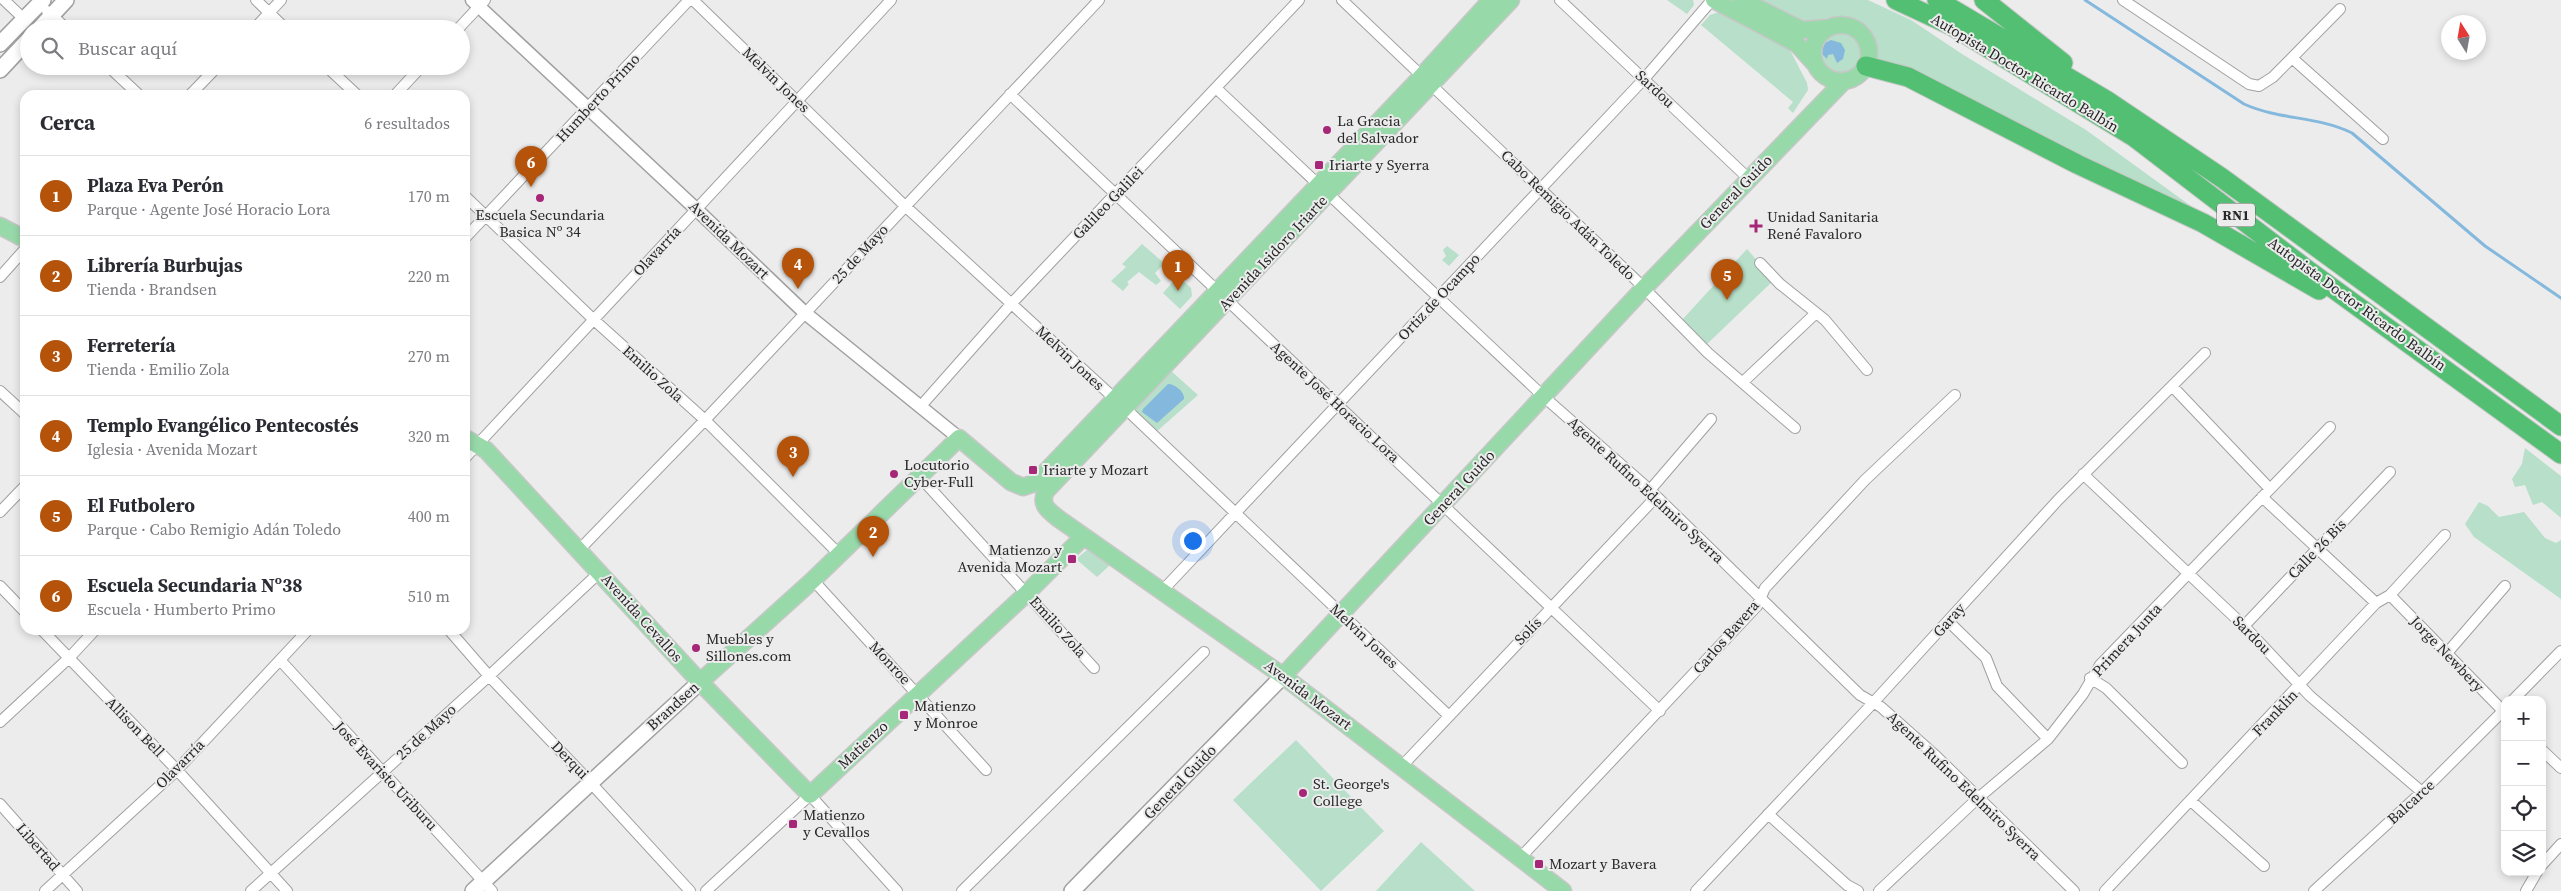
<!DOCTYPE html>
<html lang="es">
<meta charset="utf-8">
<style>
:root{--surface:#fff;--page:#f2f2f3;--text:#2b2b33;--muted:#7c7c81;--line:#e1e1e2;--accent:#b45309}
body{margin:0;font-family:"Source Serif 4",serif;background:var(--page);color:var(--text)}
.controls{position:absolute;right:15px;bottom:15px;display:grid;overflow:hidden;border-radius:10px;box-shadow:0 2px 8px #0003}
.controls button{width:45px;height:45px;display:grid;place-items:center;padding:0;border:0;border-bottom:1px solid var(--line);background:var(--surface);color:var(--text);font:25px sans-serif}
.compass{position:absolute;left:2441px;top:15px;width:45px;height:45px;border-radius:50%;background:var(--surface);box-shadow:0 2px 8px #0003;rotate:349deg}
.you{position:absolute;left:1192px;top:540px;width:18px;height:18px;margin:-12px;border:4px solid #fff;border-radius:50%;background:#1a73e8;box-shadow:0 0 0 8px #1a73e833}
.badge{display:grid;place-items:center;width:32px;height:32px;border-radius:50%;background:var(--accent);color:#fff;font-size:16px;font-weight:700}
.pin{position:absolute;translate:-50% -41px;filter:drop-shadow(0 1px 2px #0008)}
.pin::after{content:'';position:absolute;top:26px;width:18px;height:15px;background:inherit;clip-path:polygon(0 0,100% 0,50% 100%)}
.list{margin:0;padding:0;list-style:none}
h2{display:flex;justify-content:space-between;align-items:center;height:65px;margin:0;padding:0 20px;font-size:21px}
h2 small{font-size:16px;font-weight:400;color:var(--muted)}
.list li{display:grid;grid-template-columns:32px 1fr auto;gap:15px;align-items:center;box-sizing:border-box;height:80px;padding:0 20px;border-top:1px solid var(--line)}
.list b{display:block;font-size:19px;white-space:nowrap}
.list p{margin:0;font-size:16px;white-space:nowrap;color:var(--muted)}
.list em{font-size:16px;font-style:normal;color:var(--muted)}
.icon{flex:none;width:28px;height:28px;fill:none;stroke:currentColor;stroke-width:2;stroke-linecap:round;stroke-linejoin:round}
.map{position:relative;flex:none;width:2561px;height:891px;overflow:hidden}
.search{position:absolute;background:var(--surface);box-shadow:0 2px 8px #0003;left:20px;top:20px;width:450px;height:55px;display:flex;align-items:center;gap:12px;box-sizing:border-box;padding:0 18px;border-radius:28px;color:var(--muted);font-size:19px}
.panel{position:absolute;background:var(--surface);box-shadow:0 2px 8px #0003;left:20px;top:90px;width:450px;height:545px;border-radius:15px}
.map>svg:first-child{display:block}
</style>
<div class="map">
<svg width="2561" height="891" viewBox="0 0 2561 891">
<rect width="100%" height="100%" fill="#ececed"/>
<path fill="#b7dfc9" d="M1667,0H1693L1694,5L1687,14Z
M1752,0H1868L1911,20L1962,54L2086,130L2206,217L1880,62L1875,57C1873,36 1858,13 1833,17C1824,18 1815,25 1806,23C1793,21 1766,6 1752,0Z
M1719,12L1790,50L1807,83L1808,90L1793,113L1788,108L1793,102L1701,25L1710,15Z
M1817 52a24 24 0 1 1 48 0a24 24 0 1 1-48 0Z
M1142,244L1172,270L1169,274L1161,267L1155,273L1161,281L1156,285L1139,272L1127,282L1129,284L1123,291L1111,281L1126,267L1122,264Z
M1447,246L1459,255L1449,266L1442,260L1446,256L1443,250Z
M1747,249L1774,280L1707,344L1682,320Z
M1178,276L1191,288L1192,296L1180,309L1163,293Z
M1170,370L1198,395L1156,432L1135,410L1136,406Z
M2525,448L2561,476V518L2542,502L2533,505L2525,485L2515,487L2512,479L2522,464Z
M2479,502L2488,506L2499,517L2524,512L2545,538L2556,543L2561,540V599L2474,537L2465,524Z
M1087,550L1110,565L1097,577L1076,559Z
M1296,740L1384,831L1321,891L1233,800Z
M1421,842L1475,891H1376Z"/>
<path fill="#84b9dd" d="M1831,40L1841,43L1845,50L1843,59L1837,63L1833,54L1828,55L1827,59L1822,54L1823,44Z
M1168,384C1175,384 1185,392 1184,399L1157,423L1142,412L1143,409Z"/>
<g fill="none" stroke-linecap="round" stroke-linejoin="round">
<path stroke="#84b9dd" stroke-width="3" d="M2085,0L2244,104C2279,120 2318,116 2352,133L2485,246L2561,298"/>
<g stroke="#a0a0a1" stroke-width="12">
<path id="minor" d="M4,0L24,19
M256,0L286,29
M693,0L905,206L1126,409L1448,715
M1342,0L1637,281L1708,353L1795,428
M1560,0L1749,179
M2123,0L2249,84L2259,86L2273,77L2340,9
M47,11L67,29
M254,29L281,0
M458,29L485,0
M2292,58L2383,139
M108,66L139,95
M326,66L357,95
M1217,89L1543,396L1650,490L1860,695L1881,707L1936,756L2074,891
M1010,94L1660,711
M190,95L218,66
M395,95L422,66
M465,196L593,319L705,420L839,554
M465,238L689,0
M1760,263L1780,284L1825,320L1867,370
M0,277L25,249
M1743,382L1816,313
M2172,386L2270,489
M0,391L25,414
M920,407L1012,303L1299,0
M465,458L891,0
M2083,474L2244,626L2310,696L2422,792
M920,477L1094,668
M1650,490L1711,419
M2262,497L2376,603
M0,512L25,486
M579,550L705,420L1099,0
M813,580L986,770
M0,586L25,612
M1162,591L1644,79L1712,0
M2390,595L2505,713
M1948,621L1986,658L1997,686L2048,739
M2244,626L2390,472
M42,630L177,770L287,891
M449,630L489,676L590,782L690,891
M2447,653L2505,586
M280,660L492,891
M2090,678L2106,688L2182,763
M2513,700L2561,651
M0,722L69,658L95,630
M2542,750L2561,768
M1402,766L1656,497
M2191,801L2264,866
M0,804L77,891
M1768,814L1847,885L1858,891
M1520,858L1757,606L1765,588L1865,480L1955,395
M2542,865L2561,844
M45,891L177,770L308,630
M251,891L489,676L600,572
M706,891L810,795L897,891
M962,891L1204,652
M1696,891L1873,703L2058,500L2205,353
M1879,891L1977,799L2048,739L2083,694L2100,665L2330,427
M2105,891L2376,603L2390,595L2445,535
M2314,891L2422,792L2505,709
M2526,891L2537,872"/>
</g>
<g stroke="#a0a0a1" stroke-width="15">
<path id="tertiary" d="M472,0L696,209L805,313L959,438"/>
</g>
<g stroke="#a0a0a1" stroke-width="18">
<path id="secondary" d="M39,29L66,0
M0,44L43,0
M0,70L29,39
M473,891L700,682
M1072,891L1283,676"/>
</g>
<g stroke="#c7c7c7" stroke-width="19">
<path id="primary" d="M1511,0L1046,491C1039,505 1049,511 1059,519L1283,676L1563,891
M1714,0L1797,44L1814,63
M1742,0L1802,30L1827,28
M1813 53a28 28 0 1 1 56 0a28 28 0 1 1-56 0Z
M0,226L25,239
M465,438L486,450L700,682L810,795L1027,593L1083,537
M1283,676L1644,288L1843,82
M700,682L813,580L959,438L1011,482L1023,487L1035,483L1422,76L1491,0"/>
</g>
<g stroke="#c7c7c7" stroke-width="21">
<path id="motorway" d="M1896,0L1952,26L2134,137L2309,271L2561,454
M1937,0L2106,100L2222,178L2561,426
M1984,0L2063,63
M1866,66L1908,77L2077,164L2203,223L2319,290"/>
</g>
<use href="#minor" stroke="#fff" stroke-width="10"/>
<use href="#tertiary" stroke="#fff" stroke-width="12"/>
<use href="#secondary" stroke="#fff" stroke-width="15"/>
<use href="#primary" stroke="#98d9aa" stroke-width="16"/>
<use href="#motorway" stroke="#53bf72" stroke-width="19"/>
</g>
<g fill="#a62777" stroke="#ececed" stroke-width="2">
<circle cx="1327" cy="130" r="5"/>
<rect x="1314" y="160" width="10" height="10" rx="2.5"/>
<circle cx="540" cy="198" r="5"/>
<path d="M1753.5 218.5h5v5h5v5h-5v5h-5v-5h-5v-5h5z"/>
<rect x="1028" y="465" width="10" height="10" rx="2.5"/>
<circle cx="894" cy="474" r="5"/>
<rect x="1067" y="554" width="10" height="10" rx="2.5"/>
<circle cx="696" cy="648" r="5"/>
<rect x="899" y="710" width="10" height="10" rx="2.5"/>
<circle cx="1303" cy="793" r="5"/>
<rect x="788" y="819" width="10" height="10" rx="2.5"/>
<rect x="1534" y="859" width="10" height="10" rx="2.5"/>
</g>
<g text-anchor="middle" stroke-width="4" stroke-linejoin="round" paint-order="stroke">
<rect fill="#ececed" stroke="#636363" stroke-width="1" x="2217" y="203.5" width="38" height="23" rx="4"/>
<g font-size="14" font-weight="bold" fill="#282828">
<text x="2236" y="220">RN1</text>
</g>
<g font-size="15" fill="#282828" stroke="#ececed">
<text transform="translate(2025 73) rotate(31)" y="5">Autopista Doctor Ricardo Balbín</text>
<text transform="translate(776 80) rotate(44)" y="5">Melvin Jones</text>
<text transform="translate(1655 89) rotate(43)" y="5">Sardou</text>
<text transform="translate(598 98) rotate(-47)" y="5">Humberto Primo</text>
<text transform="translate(1736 192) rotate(-46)" y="5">General Guido</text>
<text transform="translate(1108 203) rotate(-46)" y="5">Galileo Galilei</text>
<text transform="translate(1568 215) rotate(44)" y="5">Cabo Remigio Adán Toledo</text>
<text transform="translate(729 240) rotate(44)" y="5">Avenida Mozart</text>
<text transform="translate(657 251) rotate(-47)" y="5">Olavarría</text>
<text transform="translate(1273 253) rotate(-47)" y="5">Avenida Isidoro Iriarte</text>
<text transform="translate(860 254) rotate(-47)" y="5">25 de Mayo</text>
<text transform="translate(1439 297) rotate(-47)" y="5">Ortiz de Ocampo</text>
<text transform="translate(2357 304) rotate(36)" y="5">Autopista Doctor Ricardo Balbín</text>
<text transform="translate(1070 358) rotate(43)" y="5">Melvin Jones</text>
<text transform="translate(653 374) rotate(42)" y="5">Emilio Zola</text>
<text transform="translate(1335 402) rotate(43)" y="5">Agente José Horacio Lora</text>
<text transform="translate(1459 488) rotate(-47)" y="5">General Guido</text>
<text transform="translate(1646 490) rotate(43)" y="5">Agente Rufino Edelmiro Syerra</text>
<text transform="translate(2317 549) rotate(-46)" y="5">Calle 26 Bis</text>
<text transform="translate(642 618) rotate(48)" y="5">Avenida Cevallos</text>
<text transform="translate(1949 620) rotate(-48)" y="5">Garay</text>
<text transform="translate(1058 627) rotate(48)" y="5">Emilio Zola</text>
<text transform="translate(1528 631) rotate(-46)" y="5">Solís</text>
<text transform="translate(2252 635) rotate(45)" y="5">Sardou</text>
<text transform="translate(1364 636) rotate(43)" y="5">Melvin Jones</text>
<text transform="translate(1726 637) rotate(-49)" y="5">Carlos Bavera</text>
<text transform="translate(2127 640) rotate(-47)" y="5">Primera Junta</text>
<text transform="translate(2447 654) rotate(46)" y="5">Jorge Newbery</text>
<text transform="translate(890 663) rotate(47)" y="5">Monroe</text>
<text transform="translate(1308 695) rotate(37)" y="5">Avenida Mozart</text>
<text transform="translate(673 706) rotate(-42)" y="5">Brandsen</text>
<text transform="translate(2275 713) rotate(-46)" y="5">Franklin</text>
<text transform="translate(135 727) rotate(46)" y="5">Allison Bell</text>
<text transform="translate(426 732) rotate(-42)" y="5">25 de Mayo</text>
<text transform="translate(863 745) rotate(-43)" y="5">Matienzo</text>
<text transform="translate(570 760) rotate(46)" y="5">Derqui</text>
<text transform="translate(180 764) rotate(-45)" y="5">Olavarría</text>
<text transform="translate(386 776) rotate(47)" y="5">José Evaristo Uriburu</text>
<text transform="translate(1180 782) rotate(-46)" y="5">General Guido</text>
<text transform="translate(1964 786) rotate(44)" y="5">Agente Rufino Edelmiro Syerra</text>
<text transform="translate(2411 802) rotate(-42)" y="5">Balcarce</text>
<text transform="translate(38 847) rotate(49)" y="5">Libertad</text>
</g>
<g font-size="15" fill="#282828" stroke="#ececed" text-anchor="start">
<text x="1337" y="126">La Gracia<tspan x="1337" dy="17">del Salvador</tspan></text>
<text x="1329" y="170">Iriarte y Syerra</text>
<text x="540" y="220" text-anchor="middle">Escuela Secundaria<tspan x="540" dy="17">Basica Nº 34</tspan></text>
<text x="1767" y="222">Unidad Sanitaria<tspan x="1767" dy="17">René Favaloro</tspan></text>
<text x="904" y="470">Locutorio<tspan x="904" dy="17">Cyber-Full</tspan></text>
<text x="1043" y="475">Iriarte y Mozart</text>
<text x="1062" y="555" text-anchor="end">Matienzo y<tspan x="1062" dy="17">Avenida Mozart</tspan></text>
<text x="706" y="644">Muebles y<tspan x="706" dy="17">Sillones.com</tspan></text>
<text x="914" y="711">Matienzo<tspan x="914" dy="17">y Monroe</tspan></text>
<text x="1313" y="789">St. George's<tspan x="1313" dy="17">College</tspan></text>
<text x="803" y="820">Matienzo<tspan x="803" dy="17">y Cevallos</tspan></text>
<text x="1549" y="869">Mozart y Bavera</text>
</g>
</g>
</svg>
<div class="controls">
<button>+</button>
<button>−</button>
<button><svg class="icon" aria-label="locate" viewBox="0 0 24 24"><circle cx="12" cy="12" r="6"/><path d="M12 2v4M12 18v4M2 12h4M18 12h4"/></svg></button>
<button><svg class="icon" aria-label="layers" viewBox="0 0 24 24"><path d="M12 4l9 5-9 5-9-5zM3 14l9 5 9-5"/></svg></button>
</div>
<svg class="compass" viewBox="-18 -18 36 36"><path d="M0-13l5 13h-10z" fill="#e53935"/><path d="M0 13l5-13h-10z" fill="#7c7c81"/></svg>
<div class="you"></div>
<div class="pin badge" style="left:1178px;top:291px">1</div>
<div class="pin badge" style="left:873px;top:557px">2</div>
<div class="pin badge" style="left:793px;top:477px">3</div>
<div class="pin badge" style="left:798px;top:289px">4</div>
<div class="pin badge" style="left:1727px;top:300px">5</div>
<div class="pin badge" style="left:531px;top:187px">6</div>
<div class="search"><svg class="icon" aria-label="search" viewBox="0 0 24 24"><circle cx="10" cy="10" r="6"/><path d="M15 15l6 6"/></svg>Buscar aquí</div>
<section class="panel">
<h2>Cerca<small>6 resultados</small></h2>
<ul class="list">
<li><span class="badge">1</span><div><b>Plaza Eva Perón</b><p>Parque · Agente José Horacio Lora</p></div><em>170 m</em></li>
<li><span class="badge">2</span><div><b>Librería Burbujas</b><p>Tienda · Brandsen</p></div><em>220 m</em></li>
<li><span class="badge">3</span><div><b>Ferretería</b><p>Tienda · Emilio Zola</p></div><em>270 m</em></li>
<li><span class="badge">4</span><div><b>Templo Evangélico Pentecostés</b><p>Iglesia · Avenida Mozart</p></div><em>320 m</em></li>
<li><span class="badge">5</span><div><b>El Futbolero</b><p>Parque · Cabo Remigio Adán Toledo</p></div><em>400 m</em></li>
<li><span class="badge">6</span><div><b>Escuela Secundaria Nº38</b><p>Escuela · Humberto Primo</p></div><em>510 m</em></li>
</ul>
</section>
</div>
